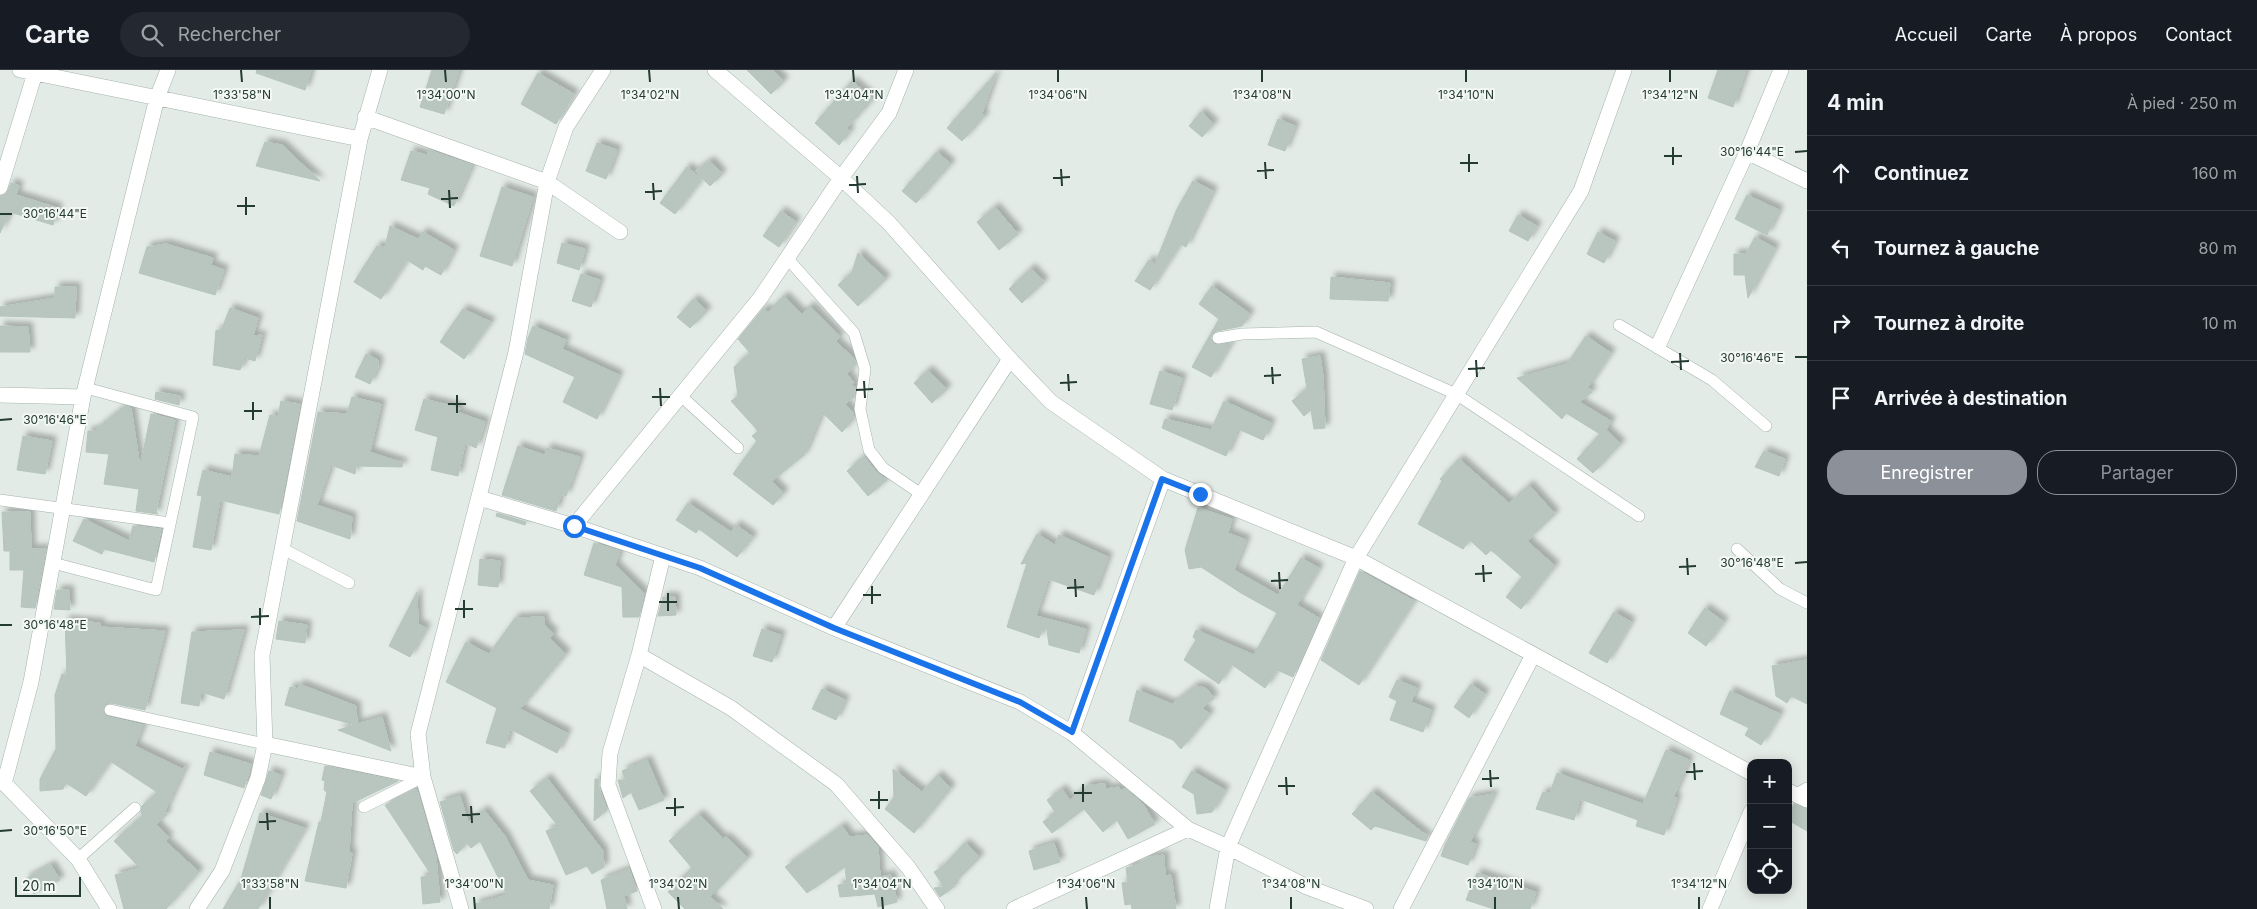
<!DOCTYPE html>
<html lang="fr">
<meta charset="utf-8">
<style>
:root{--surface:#171b24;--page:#242831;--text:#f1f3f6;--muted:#9ea1a6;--line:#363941;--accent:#8c9099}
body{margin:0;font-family:Inter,sans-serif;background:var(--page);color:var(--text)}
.controls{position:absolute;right:15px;bottom:15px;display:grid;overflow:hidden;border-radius:10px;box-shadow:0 2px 12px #0003}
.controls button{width:45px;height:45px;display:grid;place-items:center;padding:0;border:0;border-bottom:1px solid var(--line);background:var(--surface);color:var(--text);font:25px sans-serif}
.scale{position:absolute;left:15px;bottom:12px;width:66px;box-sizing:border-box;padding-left:5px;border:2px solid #243b31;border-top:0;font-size:14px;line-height:18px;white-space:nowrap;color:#243b31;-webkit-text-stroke:4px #f3f8f5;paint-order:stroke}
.stop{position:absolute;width:15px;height:15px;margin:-11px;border:4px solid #1a73e8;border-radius:50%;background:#fff}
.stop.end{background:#1a73e8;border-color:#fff;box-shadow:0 1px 5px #0008}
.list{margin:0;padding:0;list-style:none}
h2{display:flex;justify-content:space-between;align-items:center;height:65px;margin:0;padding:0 20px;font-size:21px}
h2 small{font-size:16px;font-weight:400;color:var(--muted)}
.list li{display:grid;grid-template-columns:32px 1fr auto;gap:15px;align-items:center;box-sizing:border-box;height:75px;padding:0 20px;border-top:1px solid var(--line)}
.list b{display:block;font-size:19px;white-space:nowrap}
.list em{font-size:16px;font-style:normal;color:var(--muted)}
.actions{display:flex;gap:10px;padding:15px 20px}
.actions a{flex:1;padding:11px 0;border:1px solid var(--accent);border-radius:20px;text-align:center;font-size:18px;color:var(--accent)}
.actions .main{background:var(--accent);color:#fff}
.icon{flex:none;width:28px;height:28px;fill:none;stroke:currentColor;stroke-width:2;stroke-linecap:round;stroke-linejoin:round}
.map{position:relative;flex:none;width:1807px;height:839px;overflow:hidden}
header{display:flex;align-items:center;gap:30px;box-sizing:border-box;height:70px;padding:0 25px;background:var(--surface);border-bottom:1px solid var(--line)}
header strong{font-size:24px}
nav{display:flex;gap:28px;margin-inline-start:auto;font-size:18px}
.search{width:350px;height:45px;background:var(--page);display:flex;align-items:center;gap:12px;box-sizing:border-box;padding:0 18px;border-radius:28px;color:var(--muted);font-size:19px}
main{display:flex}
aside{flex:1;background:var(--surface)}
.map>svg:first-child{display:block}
</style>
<header>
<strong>Carte</strong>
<div class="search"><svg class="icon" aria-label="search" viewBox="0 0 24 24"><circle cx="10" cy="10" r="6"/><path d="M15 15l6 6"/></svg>Rechercher</div>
<nav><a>Accueil</a><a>Carte</a><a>À propos</a><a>Contact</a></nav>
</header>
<main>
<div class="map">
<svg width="1807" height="839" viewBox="0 0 1807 839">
<defs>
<filter id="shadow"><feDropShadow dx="4.5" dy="-4.5" stdDeviation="2.5" flood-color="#0004"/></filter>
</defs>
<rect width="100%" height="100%" fill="#e3ebe6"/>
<path fill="#b8c6bf" stroke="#b5c5bc" filter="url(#shadow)" d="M257,0H311L305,20L256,3Z
M432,0H459L444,44L420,37Z
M747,0H773L784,11L771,24Z
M1718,0H1746L1733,37L1708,28Z
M538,3L574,24L556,54L521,34Z
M996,3L982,43L985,46L962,71L947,58Z
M852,11L873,29L847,58L850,62L839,75L815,53Z
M1201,42L1214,54L1202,67L1189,56Z
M1278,49L1295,56L1285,81L1268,75Z
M265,72L282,75L320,111L256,96Z
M597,73L617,80L606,109L586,101Z
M429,80L472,95L454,136L428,124L430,118L401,110L411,81L427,85Z
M937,82L951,94L916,133L902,121Z
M710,91L722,104L710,116L695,101Z
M687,97L702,109L675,144L660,133Z
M1193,111L1213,121L1186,177L1180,174L1150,220L1135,211L1149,190L1155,194L1177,139Z
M11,113L19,116L16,125L58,138L53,155L10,142L0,163V126L7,123Z
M502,117L533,127L512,196L480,186Z
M1747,125L1779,140L1767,165L1735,149Z
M995,137L1018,164L999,180L977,152Z
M781,141L796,152L779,177L763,166Z
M1518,145L1537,156L1528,171L1509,161Z
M390,156L418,169L423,162L454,180L441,205L425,196L423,200L407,190L381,229L354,212L377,176L385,177Z
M1598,162L1615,171L1604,193L1587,184Z
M1755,167L1775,178L1748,228L1745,205H1734V184H1746Z
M562,173L585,179L579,200L557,193Z
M166,174L213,188L211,195L224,200L215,225L139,203L147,177Z
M858,183L886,209L858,236L838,215L852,202Z
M1031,198L1044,212L1022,233L1009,219Z
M581,204L600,210L591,237L572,231Z
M1331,207L1390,213L1388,231L1330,229Z
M1212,216L1250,244L1242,256L1217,261L1211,265V270L1215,275L1231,273L1211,307L1192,297L1219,249L1199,234Z
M55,217H76L75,248L0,246V237L55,228Z
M784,226L802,244L810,236L840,267L835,271L854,288L856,294L847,304L854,313L852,314L855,318L854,327L845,334L853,342L854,349L842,362L822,342L804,385L772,411L784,423L773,435L733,404L757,371L752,366L758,361L731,331L738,326L734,297L750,283L738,269L764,238L768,242Z
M694,229L707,241L690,258L677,247Z
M230,238L258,248L253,266L262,265L255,291L245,288L240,300L213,295L216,260L221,261Z
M463,239L491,252L464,289L440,272Z
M0,256L28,257L30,282H0Z
M533,256L566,270L562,279L619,305L597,349L563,332L575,307L525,284L528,268Z
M1586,266L1611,283L1588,317L1592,322L1579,332L1611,351L1606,360L1621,374L1593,403L1577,389L1600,364L1566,343L1562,349L1517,308L1567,294Z
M366,284L378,290V297L370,314L355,307Z
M1320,286L1323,306L1325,358L1314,359L1311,340L1304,346L1292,331L1307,319L1302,289Z
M928,300L947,319L932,333L914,313Z
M1160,301L1182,308L1172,340L1150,334Z
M156,322L180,326L179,335L155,329Z
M352,327L381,334L370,382L403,393L402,397L356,396L355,404L331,395L317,435L352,447L350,469L297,451L318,342L347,344Z
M424,329L460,338L457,342L485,352L476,378L465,373L458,406L431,400L438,367L415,360Z
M281,331L300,334L279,444L220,430L211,480L193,477L202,426L197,425L203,400L232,407L235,384L259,386L270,345L278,347Z
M1224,331L1271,353L1263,370L1238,359L1226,386L1162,358L1165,349L1211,360Z
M125,336L131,338L140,397L151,344L175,350L156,442L158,444L136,441L139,419L104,414L109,384L86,382L88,361H94Z
M23,366L52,371L45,404L17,400Z
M518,376L545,385L547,378L580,387L566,426L561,424L556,441L502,425Z
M1764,381L1785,389L1779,406L1755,397Z
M864,386L877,403L887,410L868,426L847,401Z
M1459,389L1509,433L1529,415L1555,444L1527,471L1555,496L1521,539L1506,527L1522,507L1491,480L1486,485L1470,470L1463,479L1418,454L1442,411L1440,409Z
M688,433L731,462L736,455L753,467L737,487L699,459L696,463L676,450Z
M1198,438L1232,449L1228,463L1246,470L1234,500L1278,525L1301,488L1319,498L1297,535L1319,548L1293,607L1277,600L1265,618L1231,594L1219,614L1184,590L1196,570L1193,567L1196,560L1254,585L1277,543L1241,523L1201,497L1189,499L1185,480Z
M2,442H30L31,479H46L35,538L21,537L24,500H10V481H4Z
M497,443L526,452L525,455L496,446Z
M84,449L129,471L133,456L161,459L154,492L104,479L102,484L73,471Z
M1037,464L1055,475L1059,465L1108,487L1094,525L1048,509L1036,546L1086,559L1079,583L1049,575L1046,553L1039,568L1007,557L1027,493L1021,494Z
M594,473L620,481L615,495L644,523L639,547H623L622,517L584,505Z
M480,489L500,491L498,517L478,515Z
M1360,501L1414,531L1359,615L1321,590Z
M57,520H69L70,540L54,539Z
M417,522L418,554L426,558L410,587L389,576Z
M663,527H675L676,545L658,546Z
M1705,538L1724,552L1706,576L1688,563Z
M1614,542L1631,552L1607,593L1589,583Z
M544,547V554L554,564L550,568L566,584L520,639L567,663L557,683L510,659L505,678L486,673L497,638L446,612L466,572L489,584L515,548Z
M65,550L100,553V557L165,561L145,640L111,633L105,635L103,639L105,645L108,647L143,655L135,676L182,699L185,697L165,741L167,744L156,754L169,768L165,771L199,802L166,839H124L115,805L140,798L114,771L143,745L141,743L142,736L157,722L110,691L86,726L66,713L63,719L40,721V709L56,679L55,625L62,604L67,606Z
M279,551L307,555L305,573L276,569Z
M762,559L781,565L772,592L753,586Z
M244,560L224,629L201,622L199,636L181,633L192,562Z
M1807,590V634L1791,626L1787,633L1776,626L1772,596Z
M1397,610L1417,618L1411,632L1431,640L1423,662L1390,650L1397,631L1389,627Z
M299,614L356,636L357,654L382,647L391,681L338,660L355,655L285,635L290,617L298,619Z
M1471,614L1485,624L1469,648L1454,637Z
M1195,616L1206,618L1214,628L1202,638L1210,644L1181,679L1173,670L1129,651L1137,620L1172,634Z
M822,619L845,630L836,650L812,639Z
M1730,621L1780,644L1761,675L1745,665L1749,658L1720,644Z
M1666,680L1689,690L1673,728H1677L1664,765L1636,756L1638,750L1580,729L1574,750L1536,739L1543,722L1550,723L1557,703L1643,734Z
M210,682L251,694L244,718L204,705Z
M647,690L664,730L639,740L631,722L623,728L618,710H626L622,701Z
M325,696L398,711L352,733L349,782L352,783L346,818L305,811L319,752H321L327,722L324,720L325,711L322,710Z
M893,699L922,722L938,705L951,718L914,763L885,739L894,727Z
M269,701L281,705L271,729L261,725Z
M1192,701L1225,720L1212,742L1197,744L1194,724L1182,717Z
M547,708L603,781L604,797L592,804L587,796L566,805L546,761L558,756L530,721Z
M595,709H599V718L607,740L594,751Z
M1105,714V719L1119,717V720L1126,719L1143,734L1155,754L1128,769L1117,750L1103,762L1084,739L1052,763L1043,752L1055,742L1047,730L1062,719L1070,730L1088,715Z
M414,720H417L436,787L440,832L423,834L421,807L432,806L385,735Z
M1372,722L1428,767L1426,771L1375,756L1371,760L1352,744Z
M1494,724L1470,772L1476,774L1468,795L1441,786L1445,775L1469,728Z
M460,726L468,752L484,740L505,766L528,810L553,815L549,839H475V834L507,825L480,771L471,778L467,773L457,784L454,781L440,732Z
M1794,734L1807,739V761L1788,750V745Z
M260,743L305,758L258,839H223L241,809Z
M699,744L723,769L726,767L748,788L710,827L723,839H685L668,822L692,798L669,771Z
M842,756L850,767L868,765L878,777L880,807L891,805L897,832L878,837L875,824L840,827L838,815L847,814L845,797L807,823L785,797Z
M965,773L980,787L951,816H955L940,827L934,818L944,817L934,802L942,797Z
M1054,773L1060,792L1034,800L1029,781Z
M1164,785L1165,806L1171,805L1176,839H1132L1131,834L1125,835L1122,813L1128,812L1126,798L1143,793L1142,791L1150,787Z
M51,795L60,810L34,824L25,809Z
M629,799L637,821L624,826L627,839H607L601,810Z
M1477,803L1536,822L1530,839H1494L1466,830Z"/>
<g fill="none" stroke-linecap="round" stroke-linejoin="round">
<g stroke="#a6b3ac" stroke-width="12">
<path id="service" d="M787,188L854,263L865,299L860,339L869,380L883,398L921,424
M1619,255L1712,310L1766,356
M1218,268L1242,264L1316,262L1456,324L1639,446
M681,326L738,378
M0,430L170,453
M283,479L349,513
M1737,479L1780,519L1807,533
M53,493L156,520L193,347L86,318
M110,640L265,674
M1795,725L1807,718
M364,737L423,707
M78,789L135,738"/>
</g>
<g stroke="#a6b3ac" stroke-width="16">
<path id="minor" d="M20,0L360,69
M715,0L841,108L889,153L1010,289L1051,332L1163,409L1356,488L1751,703
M365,47L547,112L620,162
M1747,82L1807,111
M0,117L35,3
M1658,276L1747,82L1781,0
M0,325L83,327
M479,428L574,456L700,498L834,558L1020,632L1072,663L1188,759L1228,777L1307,817L1366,839
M574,456L761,227L841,108L889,43L906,0
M834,558L1010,289
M639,585L731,638L836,714L908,797L937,839
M1072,663L1163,409
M265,674L423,707
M0,709L78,789L109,839
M4,714L31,612L83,327L157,28L168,0
M1788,721L1807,730
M197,839L222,801L258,708L265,674L262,585L360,69L380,0
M461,839L423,707L418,664L516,282L547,112L566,57L603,0
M654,839L608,715L610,683L639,585L663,486
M1014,839L1188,759
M1217,839L1228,777L1356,488L1581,121L1624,0
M1401,839L1533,585
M1710,839L1751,742"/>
</g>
<use href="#service" stroke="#fff" stroke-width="11"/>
<use href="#minor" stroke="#fff" stroke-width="15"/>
</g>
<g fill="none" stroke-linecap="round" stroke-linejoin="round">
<path stroke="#1a73e8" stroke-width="6" d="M574,456L700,498L834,558L1020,632L1072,662L1162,409L1200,424"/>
</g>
<path fill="none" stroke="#243b31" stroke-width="2" d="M241,0L242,12M445,0L446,12M649,0L650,12M853,0L854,12M1058,0V12M1262,0V12M1466,0V12M1670,0V12M1673,77V95M1795,82L1807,81M1469,84V102M1664,86H1682M1265,92L1266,109M1460,93H1478M1061,99L1062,116M1257,101L1274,100M857,106L858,123M1053,108L1070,107M653,113L654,130M849,115L866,114M449,120L450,138M645,122L662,121M246,127V145M441,129L458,128M237,136H255M0,144H12M1680,283L1681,300M1795,287H1807M1476,290L1477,307M1671,292L1689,291M1272,297L1273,314M1468,299L1485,298M1068,304L1069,321M1264,306L1281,305M864,311L865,328M1060,313L1077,312M660,318L661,336M856,320L873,319M457,325V343M652,327H670M253,332V350M448,334H466M244,341H262M0,350L12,349M1687,488L1688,505M1795,493L1807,492M1483,495L1484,512M1679,497L1696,496M1279,502L1280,519M1475,504L1492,503M1075,509L1076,527M1271,511L1288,510M872,516V534M1067,518L1084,517M668,523V541M863,525H881M464,530V548M659,532H677M260,538V555M455,539H473M251,547L269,546M0,555H12M1694,693L1695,710M1490,700L1491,717M1686,702L1703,701M1286,707L1287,725M1482,709L1499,708M1083,714V732M1278,716H1295M879,721V739M1074,723H1092M675,728V746M870,730H888M471,736L472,753M666,738L684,737M267,743L268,760M462,745L480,744M259,752L276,751M0,761L12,760M270,827V839M474,827L475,839M678,827L679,839M882,827L883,839M1086,827L1087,839M1291,827V839M1495,827V839M1699,827V839"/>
<g font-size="12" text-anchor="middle" fill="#243b31" stroke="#f3f8f5" stroke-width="4" stroke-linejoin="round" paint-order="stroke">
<text x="242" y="29">1°33'58"N</text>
<text x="446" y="29">1°34'00"N</text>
<text x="650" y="29">1°34'02"N</text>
<text x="854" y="29">1°34'04"N</text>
<text x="1058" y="29">1°34'06"N</text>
<text x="1262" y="29">1°34'08"N</text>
<text x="1466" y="29">1°34'10"N</text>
<text x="1670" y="29">1°34'12"N</text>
<text x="1752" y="86">30°16'44"E</text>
<text x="55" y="148">30°16'44"E</text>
<text x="1752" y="292">30°16'46"E</text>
<text x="55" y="354">30°16'46"E</text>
<text x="1752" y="497">30°16'48"E</text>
<text x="55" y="559">30°16'48"E</text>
<text x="55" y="765">30°16'50"E</text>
<text x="270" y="818">1°33'58"N</text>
<text x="474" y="818">1°34'00"N</text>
<text x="678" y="818">1°34'02"N</text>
<text x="882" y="818">1°34'04"N</text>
<text x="1086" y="818">1°34'06"N</text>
<text x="1291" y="818">1°34'08"N</text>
<text x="1495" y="818">1°34'10"N</text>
<text x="1699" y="818">1°34'12"N</text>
</g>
</svg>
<div class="controls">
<button>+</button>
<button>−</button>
<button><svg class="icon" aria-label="locate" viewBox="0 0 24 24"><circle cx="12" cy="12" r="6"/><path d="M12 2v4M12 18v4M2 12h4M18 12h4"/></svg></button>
</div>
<div class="scale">20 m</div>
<div class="stop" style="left:574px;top:456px"></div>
<div class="stop end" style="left:1200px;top:424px"></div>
</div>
<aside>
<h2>4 min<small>À pied · 250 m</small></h2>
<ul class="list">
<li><svg class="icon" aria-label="ahead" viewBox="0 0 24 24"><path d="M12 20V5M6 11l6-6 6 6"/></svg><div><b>Continuez</b></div><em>160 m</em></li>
<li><svg class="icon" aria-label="left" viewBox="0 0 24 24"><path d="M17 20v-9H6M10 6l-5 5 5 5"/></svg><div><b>Tournez à gauche</b></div><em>80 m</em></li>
<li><svg class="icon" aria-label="right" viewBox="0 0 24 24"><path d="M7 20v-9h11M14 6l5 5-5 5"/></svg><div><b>Tournez à droite</b></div><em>10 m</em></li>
<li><svg class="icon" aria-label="arrive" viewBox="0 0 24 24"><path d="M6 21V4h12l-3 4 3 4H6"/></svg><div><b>Arrivée à destination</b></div></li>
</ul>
<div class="actions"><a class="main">Enregistrer</a><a>Partager</a></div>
</aside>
</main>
